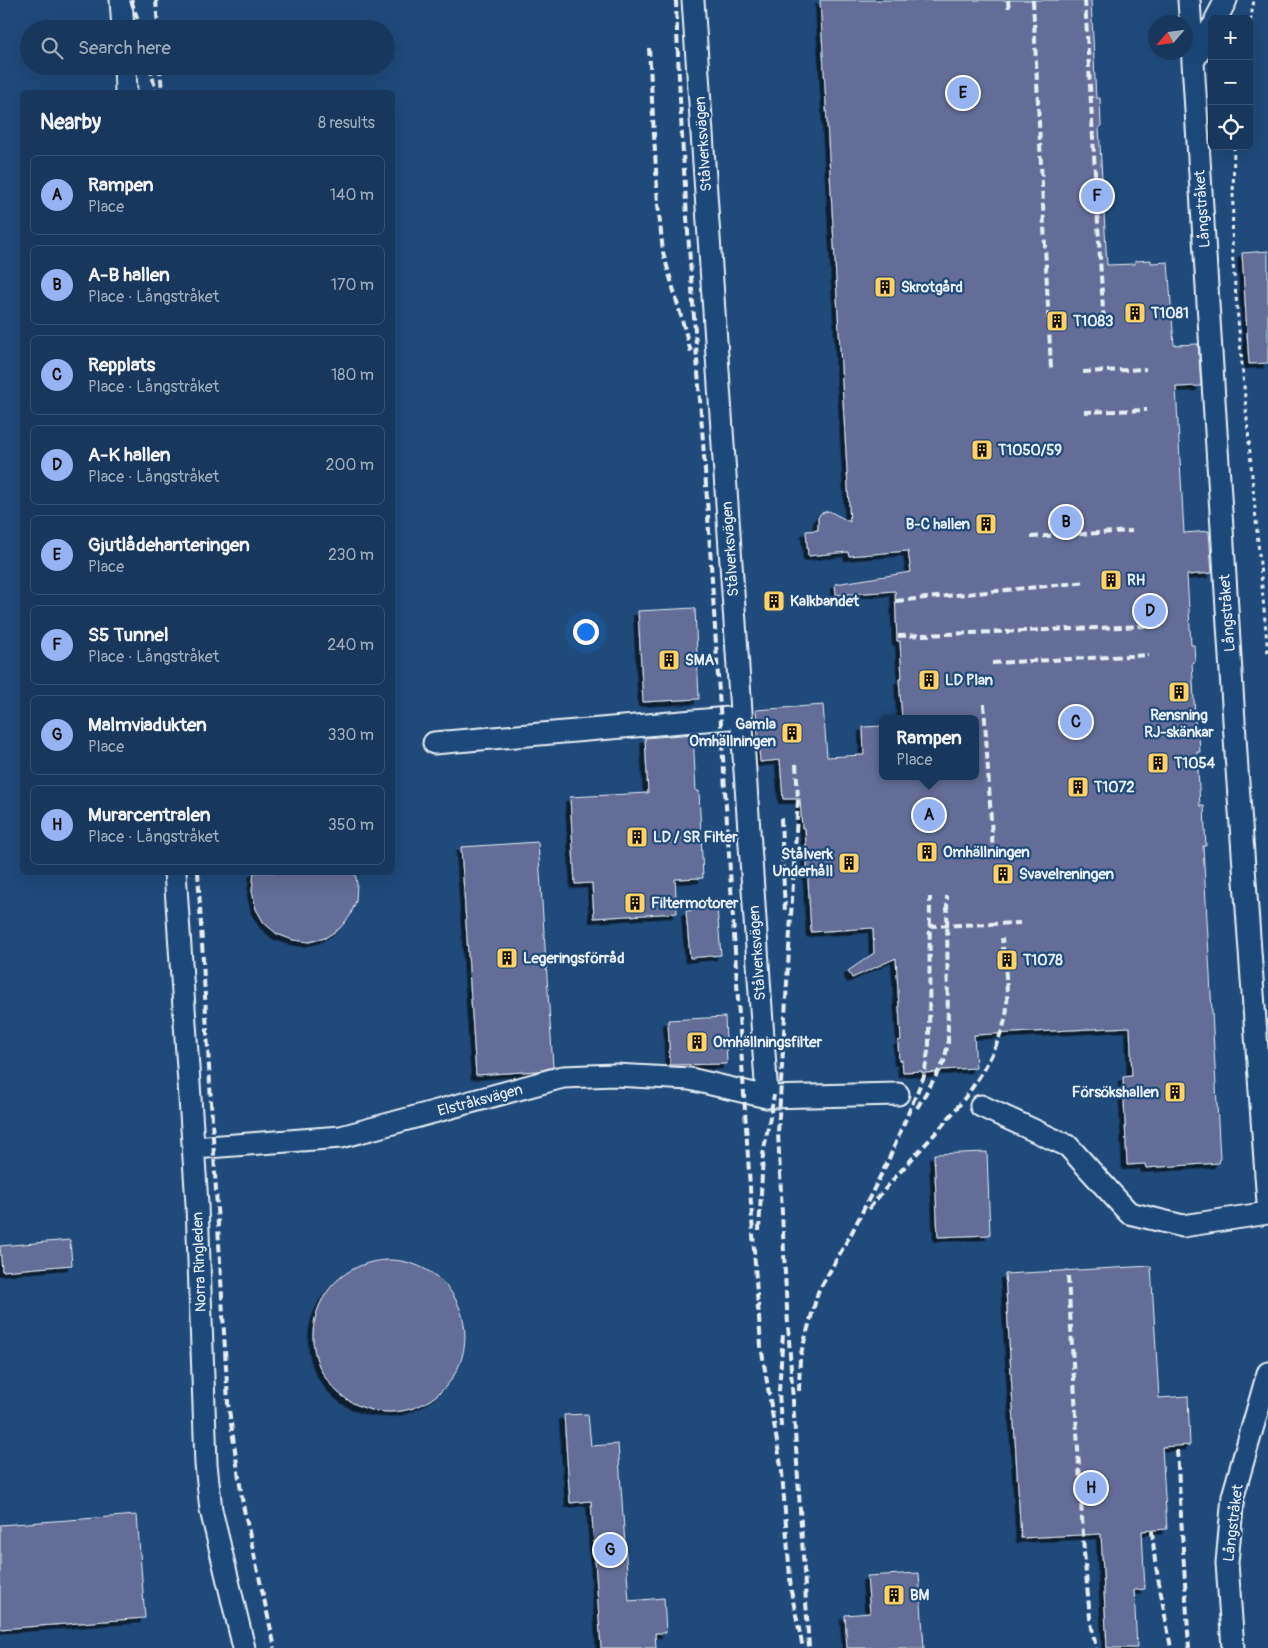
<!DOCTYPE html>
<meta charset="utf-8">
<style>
:root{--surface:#17385c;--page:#203f62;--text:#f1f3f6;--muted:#9eacbb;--line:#365272;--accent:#95b2f1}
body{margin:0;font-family:Pangolin,sans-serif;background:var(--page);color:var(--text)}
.controls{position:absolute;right:15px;top:15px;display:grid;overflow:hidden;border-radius:8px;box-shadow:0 5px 20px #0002}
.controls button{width:45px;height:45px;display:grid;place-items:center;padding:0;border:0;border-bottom:1px solid var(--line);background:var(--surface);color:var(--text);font:25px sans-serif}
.compass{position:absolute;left:1148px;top:15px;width:45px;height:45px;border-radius:50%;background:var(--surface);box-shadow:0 5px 20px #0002;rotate:242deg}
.you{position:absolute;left:585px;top:631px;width:18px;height:18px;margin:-12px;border:4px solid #fff;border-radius:50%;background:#1a73e8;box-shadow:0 0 0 8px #1a73e833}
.badge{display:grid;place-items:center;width:32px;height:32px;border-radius:50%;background:var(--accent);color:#111;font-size:16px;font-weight:700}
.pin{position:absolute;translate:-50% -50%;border:2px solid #fff;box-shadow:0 1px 5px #0006}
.popup{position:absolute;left:879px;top:715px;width:100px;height:65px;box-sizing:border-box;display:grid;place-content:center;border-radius:8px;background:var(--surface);filter:drop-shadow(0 1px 4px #0005);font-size:16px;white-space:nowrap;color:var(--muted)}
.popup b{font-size:19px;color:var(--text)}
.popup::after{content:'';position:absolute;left:50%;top:100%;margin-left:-10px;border:10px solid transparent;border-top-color:var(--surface)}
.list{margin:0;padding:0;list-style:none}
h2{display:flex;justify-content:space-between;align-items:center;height:65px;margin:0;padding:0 20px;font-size:21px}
h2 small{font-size:16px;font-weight:400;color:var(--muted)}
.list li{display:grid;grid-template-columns:32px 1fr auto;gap:15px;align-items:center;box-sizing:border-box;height:80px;margin:0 10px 10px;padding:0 10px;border:1px solid var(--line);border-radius:8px}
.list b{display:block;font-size:19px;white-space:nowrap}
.list p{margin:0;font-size:16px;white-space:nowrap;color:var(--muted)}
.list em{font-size:16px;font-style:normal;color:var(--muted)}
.icon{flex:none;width:28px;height:28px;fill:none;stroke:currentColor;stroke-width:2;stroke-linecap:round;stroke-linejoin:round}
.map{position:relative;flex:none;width:1268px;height:1648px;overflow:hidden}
.search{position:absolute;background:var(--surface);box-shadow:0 5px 20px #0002;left:20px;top:20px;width:375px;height:55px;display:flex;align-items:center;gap:12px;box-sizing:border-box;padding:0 18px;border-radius:28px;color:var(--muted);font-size:19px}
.panel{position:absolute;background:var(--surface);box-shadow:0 5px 20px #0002;left:20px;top:90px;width:375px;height:785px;border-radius:8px}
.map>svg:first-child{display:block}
</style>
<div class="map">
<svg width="1268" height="1648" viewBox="0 0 1268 1648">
<defs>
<filter id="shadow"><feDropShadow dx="-4.5" dy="4.5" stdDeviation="0" flood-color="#0009"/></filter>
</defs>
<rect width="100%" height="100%" fill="#1f4a7a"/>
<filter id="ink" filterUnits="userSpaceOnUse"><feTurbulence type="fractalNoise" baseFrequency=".02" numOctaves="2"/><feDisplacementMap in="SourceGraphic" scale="10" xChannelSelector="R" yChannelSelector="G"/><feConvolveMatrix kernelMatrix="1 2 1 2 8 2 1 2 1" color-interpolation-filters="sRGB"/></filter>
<g filter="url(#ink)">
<path fill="#636d97" stroke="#e8f1f8" filter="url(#shadow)" d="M820,0H1091L1096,98H1100L1101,127H1099L1107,265L1135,264V261L1151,260V263L1168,262L1174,345L1198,344L1201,386L1176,387L1184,533L1209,531L1212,573L1187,575L1191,645H1194L1195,662H1192L1196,735H1199L1200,752H1197L1200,806H1204L1205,829L1206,846H1203L1220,1159L1219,1163L1146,1168L1145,1164L1127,1165L1123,1077L1132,1076L1130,1027L974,1035L976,1068L941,1070V1072L922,1073V1071L903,1072L902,1060L899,1061L898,1041L901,1040L896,958L852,978L848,971L874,953L873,928L811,932L805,828H802L800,799H783L780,760L760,762L756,710L823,705L827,757L864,755L863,727L883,726V776H975V719H902L899,679H902L900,641H897L895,591L836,595L835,584L911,572L908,551L849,556L848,552L808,556L806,531L818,530V518L821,513L829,511L850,522Z
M1268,251V363L1249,364L1242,253Z
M695,608L699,699L643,702L638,611Z
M693,734L696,791H699L703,878L675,879L677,913L594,918L592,883L575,884L570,797L648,793L645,738Z
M538,842L553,1067L538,1071L476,1075L461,847Z
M254,872H355L357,884L356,901L350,916L339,929L325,938L309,942L293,940L277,934L264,923L256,909L252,891Z
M717,908L721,955L690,958L686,911Z
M725,1017L727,1064L670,1065L668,1020Z
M987,1152L990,1235L938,1237L934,1154Z
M70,1240L72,1265L2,1271L0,1246Z
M313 1336a76 76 0 1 1 152 0a76 76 0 1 1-152 0Z
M1151,1266L1159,1398L1188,1396L1190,1445L1162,1447L1167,1529L1142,1531L1145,1589L1134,1590L1137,1648H1107L1101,1534L1021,1538L1005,1274Z
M588,1414L591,1446L618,1444L629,1601L664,1598L666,1633H655L656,1648H601L591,1501L570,1503L564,1415Z
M137,1515L145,1618L0,1629V1525Z
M919,1573L924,1648H847L845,1615L870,1613L867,1576Z"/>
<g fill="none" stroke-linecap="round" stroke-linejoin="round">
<g stroke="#e8f1f8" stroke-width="25">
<path id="street" d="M121,0L123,29
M693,0L767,1097
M1189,0L1193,62
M1216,19L1226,0
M1212,27L1193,62L1237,769L1268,1203
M125,66L126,92
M434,743L741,717
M175,872L197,1204L206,1464L211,1510L244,1648
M981,1106L1068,1146L1129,1213L1183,1226L1268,1213
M194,1148L341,1137L563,1077L615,1075L690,1079L767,1097L898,1094
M1233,1648L1227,1563L1233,1496L1268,1373"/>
</g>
<path stroke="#e8f1f8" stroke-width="3" stroke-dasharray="4 4" stroke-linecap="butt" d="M1249,29L1254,0
M1234,146L1232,252L1268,654"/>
<use href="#street" stroke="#1f4a7a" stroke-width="21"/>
<path stroke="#e8f1f8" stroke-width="4" stroke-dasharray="8 4" stroke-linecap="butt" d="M131,0L141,29
M156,0L158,29
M676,0C681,167 696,334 707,500C724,770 740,1040 758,1310
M1008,0L1009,11
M1033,0L1051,369
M1085,0L1104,327
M649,48L658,204L663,252L691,352
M150,66L156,92
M160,66L162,92
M1083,372L1146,369
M1084,412L1147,410
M1031,537L1132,531
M896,601L1087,582
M898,636L1145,626
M992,663L1149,655
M984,704L993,853
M796,764L798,799L778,1133L786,1293L809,1648
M781,818L785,913
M198,872L228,1403L243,1505L275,1648
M929,926L1020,923
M917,1108L944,1062L948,1043L947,896
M869,1209C909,1156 962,1115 992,1054C999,1039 1006,1023 1007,1007C1008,987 1004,958 1002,938
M759,1231L763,1155L774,1095
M1068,1277L1084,1552L1090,1618L1096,1648
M758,1304L761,1346L782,1472L791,1591L803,1648
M799,1391L800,1357L818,1292L851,1234L888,1161L924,1076L929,1045L930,897
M781,1427L779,1391L783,1334
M1177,1450L1189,1648
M1152,1531L1155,1561L1171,1648"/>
</g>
</g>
<defs>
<g id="building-square" transform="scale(1.125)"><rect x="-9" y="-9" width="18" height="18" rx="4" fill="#ffd166" stroke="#1f4a7a"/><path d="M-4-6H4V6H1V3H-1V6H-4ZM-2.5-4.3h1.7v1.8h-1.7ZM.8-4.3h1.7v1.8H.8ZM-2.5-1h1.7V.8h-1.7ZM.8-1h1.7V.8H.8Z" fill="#111"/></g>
</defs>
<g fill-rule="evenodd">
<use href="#building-square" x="885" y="287"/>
<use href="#building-square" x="1135" y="313"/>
<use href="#building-square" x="1057" y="321"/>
<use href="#building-square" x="982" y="450"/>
<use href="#building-square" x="986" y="524"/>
<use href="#building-square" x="1111" y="580"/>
<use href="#building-square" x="774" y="601"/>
<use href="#building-square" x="669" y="660"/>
<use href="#building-square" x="929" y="680"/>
<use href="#building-square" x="1179" y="692"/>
<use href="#building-square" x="792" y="733"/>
<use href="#building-square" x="1158" y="763"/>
<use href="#building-square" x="1078" y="787"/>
<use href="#building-square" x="637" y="837"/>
<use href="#building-square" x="927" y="852"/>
<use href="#building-square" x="849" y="863"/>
<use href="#building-square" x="1003" y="874"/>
<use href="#building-square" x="635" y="903"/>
<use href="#building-square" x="507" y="958"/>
<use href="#building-square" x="1007" y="960"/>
<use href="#building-square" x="697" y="1042"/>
<use href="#building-square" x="1175" y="1092"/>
<use href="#building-square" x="894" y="1595"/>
</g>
<g text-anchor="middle" stroke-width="4.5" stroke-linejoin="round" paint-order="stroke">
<g font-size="15" fill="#e8f1f8" stroke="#1f4a7a">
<text transform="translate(703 144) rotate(-94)" y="5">Stålverksvägen</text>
<text transform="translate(1202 209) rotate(-94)" y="5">Långstråket</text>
<text transform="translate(730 549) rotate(-94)" y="5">Stålverksvägen</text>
<text transform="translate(1227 613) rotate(-94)" y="5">Långstråket</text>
<text transform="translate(757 953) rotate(-94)" y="5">Stålverksvägen</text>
<text transform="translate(480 1100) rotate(-15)" y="5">Elstråksvägen</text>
<text transform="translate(199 1262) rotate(-92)" y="5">Norra Ringleden</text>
<text transform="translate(1233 1523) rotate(-83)" y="5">Långstråket</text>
</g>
<g font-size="15" font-weight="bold" fill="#e8f1f8" stroke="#1f4a7a" text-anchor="start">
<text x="901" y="292">Skrotgård</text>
<text x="1151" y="318">T1081</text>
<text x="1073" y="326">T1083</text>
<text x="998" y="455">T1050/59</text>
<text x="970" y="529" text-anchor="end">B-C hallen</text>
<text x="1127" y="585">RH</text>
<text x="790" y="606">Kalkbandet</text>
<text x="685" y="665">SMA</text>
<text x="945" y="685">LD Plan</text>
<text x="1179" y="720" text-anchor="middle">Rensning<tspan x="1179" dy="17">RJ-skänkar</tspan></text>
<text x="776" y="729" text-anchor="end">Gamla<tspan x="776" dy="17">Omhällningen</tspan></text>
<text x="1174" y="768">T1054</text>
<text x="1094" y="792">T1072</text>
<text x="653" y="842">LD / SR Filter</text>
<text x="943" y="857">Omhällningen</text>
<text x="833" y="859" text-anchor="end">Stålverk<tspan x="833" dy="17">Underhåll</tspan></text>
<text x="1019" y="879">Svavelreningen</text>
<text x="651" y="908">Filtermotorer</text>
<text x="523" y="963">Legeringsförråd</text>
<text x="1023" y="965">T1078</text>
<text x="713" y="1047">Omhällningsfilter</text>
<text x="1159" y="1097" text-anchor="end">Försökshallen</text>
<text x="910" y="1600">BM</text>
</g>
</g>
</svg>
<div class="controls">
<button>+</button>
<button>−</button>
<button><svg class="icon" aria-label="locate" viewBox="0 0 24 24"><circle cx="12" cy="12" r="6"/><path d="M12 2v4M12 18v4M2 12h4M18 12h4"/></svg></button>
</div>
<svg class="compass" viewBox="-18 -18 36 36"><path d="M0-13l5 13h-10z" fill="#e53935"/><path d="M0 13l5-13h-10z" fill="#9eacbb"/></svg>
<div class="you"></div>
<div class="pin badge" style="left:929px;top:815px">A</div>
<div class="popup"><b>Rampen</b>Place</div>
<div class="pin badge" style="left:1066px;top:522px">B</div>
<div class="pin badge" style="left:1076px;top:722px">C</div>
<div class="pin badge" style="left:1150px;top:611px">D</div>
<div class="pin badge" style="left:963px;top:93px">E</div>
<div class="pin badge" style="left:1097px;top:196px">F</div>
<div class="pin badge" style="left:610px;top:1550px">G</div>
<div class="pin badge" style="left:1091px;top:1488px">H</div>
<div class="search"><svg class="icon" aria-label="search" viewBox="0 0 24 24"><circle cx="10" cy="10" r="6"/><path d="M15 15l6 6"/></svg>Search here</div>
<section class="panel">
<h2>Nearby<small>8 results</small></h2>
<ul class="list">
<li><span class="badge">A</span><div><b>Rampen</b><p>Place</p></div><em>140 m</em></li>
<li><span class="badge">B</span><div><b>A-B hallen</b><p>Place · Långstråket</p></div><em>170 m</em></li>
<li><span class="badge">C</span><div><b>Repplats</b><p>Place · Långstråket</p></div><em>180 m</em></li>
<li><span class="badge">D</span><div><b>A-K hallen</b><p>Place · Långstråket</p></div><em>200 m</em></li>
<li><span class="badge">E</span><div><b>Gjutlådehanteringen</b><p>Place</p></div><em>230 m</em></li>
<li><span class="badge">F</span><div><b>S5 Tunnel</b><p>Place · Långstråket</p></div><em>240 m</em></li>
<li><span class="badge">G</span><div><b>Malmviadukten</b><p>Place</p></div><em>330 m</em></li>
<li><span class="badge">H</span><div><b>Murarcentralen</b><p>Place · Långstråket</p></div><em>350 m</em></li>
</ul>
</section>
</div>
